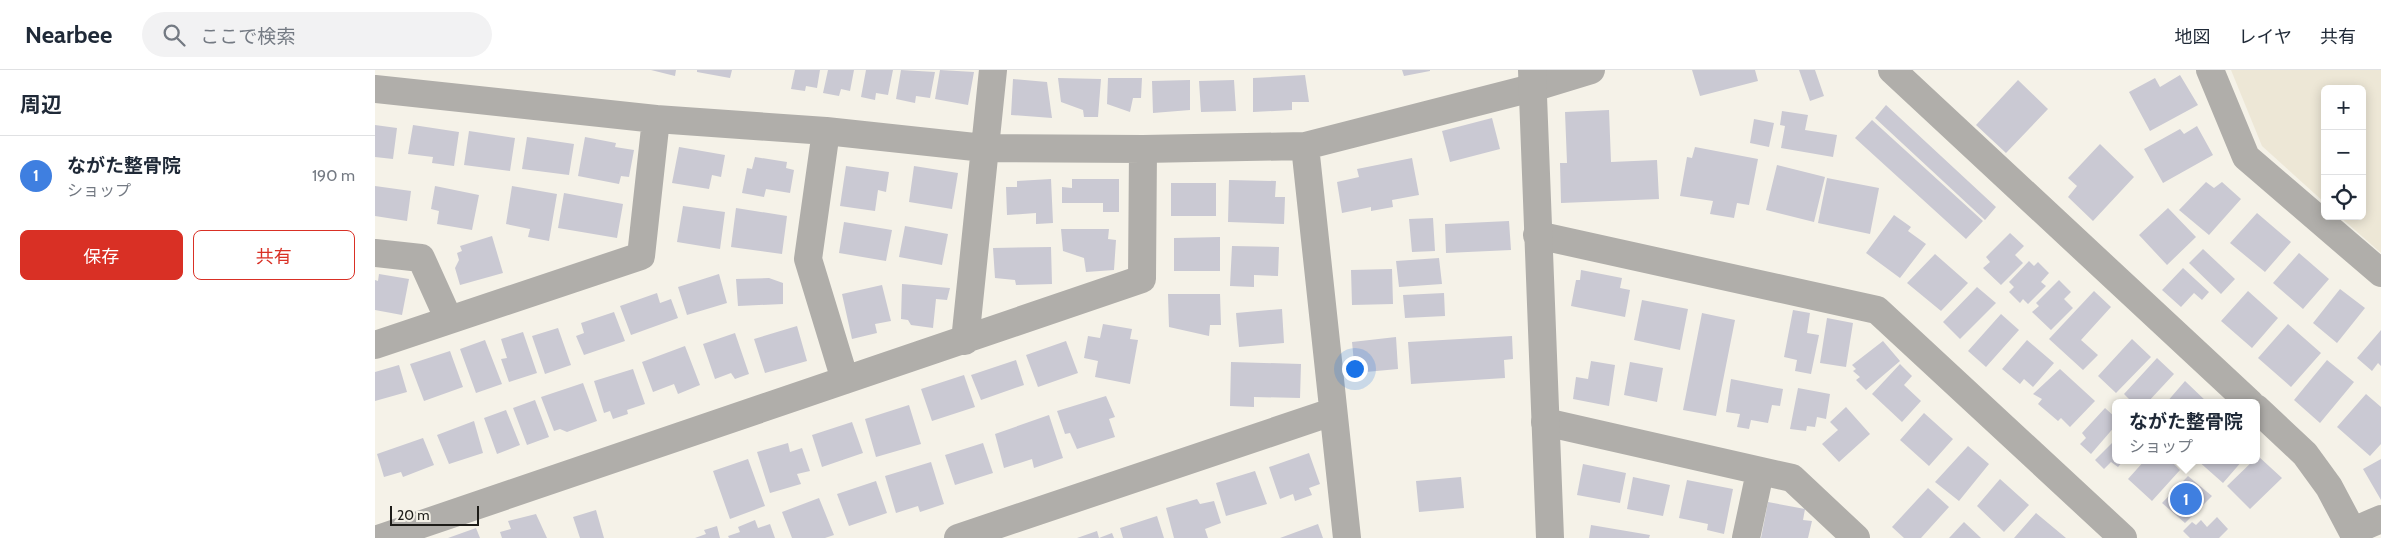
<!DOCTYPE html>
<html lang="ja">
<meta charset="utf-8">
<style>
:root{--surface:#fff;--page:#f2f2f3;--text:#1f2937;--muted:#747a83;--line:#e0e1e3;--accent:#d93025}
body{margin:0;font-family:Cabin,"Noto Sans JP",sans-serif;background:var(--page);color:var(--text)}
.controls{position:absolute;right:15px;top:15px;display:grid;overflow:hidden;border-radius:8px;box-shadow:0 2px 12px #0003}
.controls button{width:45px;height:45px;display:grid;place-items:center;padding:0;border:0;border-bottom:1px solid var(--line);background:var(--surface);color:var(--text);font:25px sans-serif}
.scale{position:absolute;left:15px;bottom:12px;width:89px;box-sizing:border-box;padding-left:5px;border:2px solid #1d1c18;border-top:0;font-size:14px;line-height:18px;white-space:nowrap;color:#1d1c18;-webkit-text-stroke:4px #f5f2e8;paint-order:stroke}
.you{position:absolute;left:979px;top:298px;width:18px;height:18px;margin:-12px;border:4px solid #fff;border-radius:50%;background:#1a73e8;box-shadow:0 0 0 8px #1a73e833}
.badge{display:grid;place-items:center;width:32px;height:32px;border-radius:50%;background:var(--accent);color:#fff;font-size:16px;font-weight:700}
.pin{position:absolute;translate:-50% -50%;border:2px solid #fff;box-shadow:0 1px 5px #0006}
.popup{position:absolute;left:1737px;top:329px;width:148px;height:65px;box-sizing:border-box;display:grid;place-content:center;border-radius:8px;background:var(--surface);filter:drop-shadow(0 1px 4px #0005);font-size:16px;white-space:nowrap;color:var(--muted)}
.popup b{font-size:19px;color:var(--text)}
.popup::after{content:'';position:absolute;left:50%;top:100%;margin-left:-10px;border:10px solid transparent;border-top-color:var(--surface)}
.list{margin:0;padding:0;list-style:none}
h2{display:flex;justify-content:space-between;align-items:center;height:65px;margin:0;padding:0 20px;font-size:21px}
h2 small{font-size:16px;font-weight:400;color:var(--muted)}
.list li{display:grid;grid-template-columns:32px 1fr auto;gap:15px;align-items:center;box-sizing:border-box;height:80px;padding:0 20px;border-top:1px solid var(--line)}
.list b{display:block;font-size:19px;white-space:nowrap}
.list p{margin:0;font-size:16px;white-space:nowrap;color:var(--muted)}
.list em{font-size:16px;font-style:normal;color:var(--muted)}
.actions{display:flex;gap:10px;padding:15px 20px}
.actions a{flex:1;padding:11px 0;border:1px solid var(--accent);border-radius:8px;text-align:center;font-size:18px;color:var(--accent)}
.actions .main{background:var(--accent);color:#fff}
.icon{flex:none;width:28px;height:28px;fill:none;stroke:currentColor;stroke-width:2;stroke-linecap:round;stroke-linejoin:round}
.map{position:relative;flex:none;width:2006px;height:468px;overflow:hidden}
header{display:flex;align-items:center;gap:30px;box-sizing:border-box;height:70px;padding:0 25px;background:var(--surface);border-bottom:1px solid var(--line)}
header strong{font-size:24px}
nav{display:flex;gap:28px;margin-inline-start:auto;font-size:18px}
.search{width:350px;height:45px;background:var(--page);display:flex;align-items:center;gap:12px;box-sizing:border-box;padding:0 18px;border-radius:28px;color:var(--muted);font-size:19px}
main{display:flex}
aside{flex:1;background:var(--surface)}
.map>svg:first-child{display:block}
</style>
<header>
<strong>Nearbee</strong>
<div class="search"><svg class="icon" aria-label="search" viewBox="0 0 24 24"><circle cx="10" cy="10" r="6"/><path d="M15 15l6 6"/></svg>ここで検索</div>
<nav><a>地図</a><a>レイヤ</a><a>共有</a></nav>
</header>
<main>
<aside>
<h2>周辺<small></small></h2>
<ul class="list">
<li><span class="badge" style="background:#3f7fe0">1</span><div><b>ながた整骨院</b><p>ショップ</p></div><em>190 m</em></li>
</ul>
<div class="actions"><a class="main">保存</a><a>共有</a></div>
</aside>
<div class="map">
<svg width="2006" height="468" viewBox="0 0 2006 468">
<rect width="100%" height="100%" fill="#f5f2e8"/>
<path fill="#ede7d6" d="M1856,0H2006V183L1964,146H1987V19H1950V133L1887,76Z"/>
<path fill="#cac9d3" d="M276,0H301L300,6Z
M322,0H357L355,8L322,2Z
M420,0H445L442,18L431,16L430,21L416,19Z
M453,0H479L475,21L466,19L464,26L448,23Z
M491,0H518L513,25L501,23L500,30L486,27Z
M526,0L560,2L555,28L541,26L540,33L521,29Z
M565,0L599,2L593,35L560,29Z
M1027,0H1055V1L1029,6Z
M1317,0H1380L1383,11L1325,26Z
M1424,0H1440L1449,26L1435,31Z
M930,5L934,32H917V40L878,42V8Z
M1805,5L1823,35L1775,61L1754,22L1780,8L1785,17Z
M683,8L726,9L723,47H709L708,40L686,32Z
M733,8H767L766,28H758L755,42L732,34Z
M638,9L672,12L677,48L636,45Z
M815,10V40L778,43L777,11Z
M859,10L861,41L826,42L824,11Z
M1643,10L1673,39L1631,83L1601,55Z
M1511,35L1621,137L1610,150L1500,48Z
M1234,40L1236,92L1282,90L1284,129L1186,133L1185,93H1192L1190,42Z
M1407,41L1433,45L1430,60L1462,65L1458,87L1406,78L1410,56L1405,55Z
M1117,48L1125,79L1075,92L1067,61Z
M1379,49L1399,53L1394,77L1375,73Z
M1497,50L1608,151L1591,169L1480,68Z
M0,55L22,58L18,89L0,87Z
M38,55L84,62L79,96L57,93L58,87L33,84Z
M1822,56L1838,85L1788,113L1769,79L1805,59L1809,64Z
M94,61L140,68L135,101L89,95Z
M152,67L199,74L194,105L147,99Z
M210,67L241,73L240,77L259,80L254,107L246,106L244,114L203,106Z
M1725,74L1759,107L1718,151L1693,127L1702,116L1693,108Z
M304,77L350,85L346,107L337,105L334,119L297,113Z
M1320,77L1383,89L1374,135L1362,133L1359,148L1335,144L1338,131L1305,126L1312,87L1317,88Z
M380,87L412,92L411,98L419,100L415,123L391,119L389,127L367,123L372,98L377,99Z
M1037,88L1044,125L1017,130L1018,137L996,141V137L967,143L962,112L984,107L982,99Z
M1402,95L1450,107L1439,152L1391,140Z
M471,96L514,102L511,122L503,120L500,141L465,136Z
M539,96L583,103L577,139L534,132Z
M1452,108L1504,118L1495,164L1443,153Z
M676,109L678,153L661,154V143L632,145L631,117H642V111Z
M697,109H744V142H728V133H687V117L697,118Z
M854,110L901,111L900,127H910L909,154L853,152Z
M1831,112L1839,118L1847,112L1866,129L1834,165L1804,140Z
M796,113H841V146H796Z
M0,116L36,121L32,151L0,146Z
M60,116L104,125L97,160L62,154L64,141L56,139Z
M137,116L182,124L174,171L153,167L155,159L131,154Z
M189,123L248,134L242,168L183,158Z
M308,136L350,142L345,179L302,172Z
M361,138L412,146L407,184L356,177Z
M1793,138L1821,167L1792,195L1764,165Z
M1882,143L1916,172L1890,202L1855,173Z
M1519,145L1536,157L1533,161L1551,174L1525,208L1491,183Z
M1058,148L1060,181L1037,182L1034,149Z
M1134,151L1136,180L1071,183L1070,154Z
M469,152L517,160L511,191L464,183Z
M530,156L573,164L567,195L524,187Z
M686,159H734L733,169L741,170L739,200L711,202L709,188L688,181Z
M1635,163L1649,176L1640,185L1648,193L1626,215L1608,198L1615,192L1611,187Z
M117,166L128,203L85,215L80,198L84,190L82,183L87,181L85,176Z
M845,167V201H799V168Z
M857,176L904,177L903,206L879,205V217L855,216Z
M676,177L677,214L641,215L640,210L620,208L618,178Z
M1828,179L1860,209L1846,224L1814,193Z
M1924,183L1954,209L1928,239L1898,213Z
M1560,184L1593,213L1566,241L1532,213Z
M1064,188L1067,214L1024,217L1021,191Z
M1654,191L1659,196L1663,192L1674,203L1666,212L1671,216L1653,234L1648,229L1645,233L1634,222L1639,217L1634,212Z
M1808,198L1834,222L1827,230L1819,223L1806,237L1787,220Z
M1017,199L1018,234L977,235L976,200Z
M1206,200L1247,208L1245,218L1255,220L1250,247L1196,236L1201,210H1205Z
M4,204L34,209L27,245L0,240V210L3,211Z
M344,204L352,233L312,245L303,217Z
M394,208L408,213V234L363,236L361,209Z
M1684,210L1696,222L1689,229L1698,238L1676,260L1657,242L1664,236L1661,233Z
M527,214L575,218L572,230L561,229L558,258L536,255L533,250L526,249Z
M507,215L516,251L500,254L502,263L477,269L467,224Z
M1602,217L1621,233L1585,269L1568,252Z
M1965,219L1990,238L1962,273L1938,253Z
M1719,221L1736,237L1706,270L1723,285L1708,300L1674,269Z
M1873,221L1903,248L1877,278L1846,251Z
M282,223L285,233L296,229L303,248L256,265L245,236Z
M1069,223L1070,246L1030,248L1028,225Z
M793,224H845L846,255H835L834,266L794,257Z
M1267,230L1313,239L1305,280L1259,270Z
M907,239L909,273L864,277L861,243Z
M1418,240L1435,243L1432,263L1444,265L1436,304L1420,301L1422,290L1409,287Z
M239,242L250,271L209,285L201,266L209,263L206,253Z
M1327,243L1360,250L1341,346L1308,340Z
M1626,244L1644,260L1611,297L1593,281Z
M1452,248L1478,253L1471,297L1445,293Z
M728,254L757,259L755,269L763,270L755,314L720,307L723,291L709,288L713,266L725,268Z
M1913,254L1946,283L1916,317L1883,288Z
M422,256L432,291L390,303L379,269Z
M183,258L196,295L170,304L157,266Z
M2006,260V296L2003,293L1997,301L1982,288Z
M148,262L162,303L134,312L126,289L132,288L126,269Z
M360,263L374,304L360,309L356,303L340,309L328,274Z
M1137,266L1138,289L1129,290L1130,308L1036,314L1033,272Z
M1021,267L1023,299L980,303L977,272Z
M1757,269L1776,287L1741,323L1723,306Z
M110,270L127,314L101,323L85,279Z
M1652,270L1679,293L1658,317L1649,309L1645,314L1627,299Z
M691,271L703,303L663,317L651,285Z
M1508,271L1525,291L1491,320L1481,310L1485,307L1478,301L1481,299L1477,295Z
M310,276L325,315L303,324L299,314L278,322L267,292Z
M75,281L88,317L49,331L35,294Z
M1782,288L1799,304L1772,333H1758L1749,324Z
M641,290L649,315L606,330L596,305Z
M1952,290L1979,312L1945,353L1919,330Z
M1216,291L1240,295L1234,336L1198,329L1201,307L1213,309Z
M856,292L926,294L925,328L879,327V337L855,336Z
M1255,292L1288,298L1282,332L1249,325Z
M1525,294L1537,306L1529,315L1546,331L1527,352L1497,324Z
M24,295L32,322L0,331V302Z
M258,299L270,334L252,340L253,344L238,349L235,341L229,343L219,311Z
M1685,299L1720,331L1695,357L1686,348L1683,351L1663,334L1667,329L1658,324Z
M589,305L600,337L557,351L546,319Z
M1356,309L1408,319L1405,336L1397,335L1393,353L1376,350L1374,359L1362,357L1365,344L1351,342Z
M1810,311L1833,333H1791Z
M208,313L222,351L192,362L185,359L179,361L166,327Z
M1423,318L1455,324L1451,349L1442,347L1440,357L1432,356L1431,361L1415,359Z
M1991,324L2006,337V374L1995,386L1962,357Z
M731,326L740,347L734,349L740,367L702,379L695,363L690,364L682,341Z
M160,330L174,367L152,375L138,338Z
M534,335L546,374L501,387L490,349Z
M1471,337L1495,364L1464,392L1447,374L1463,360L1455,352Z
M1730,338L1741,348V355L1716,384L1705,374L1711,368L1707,363Z
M131,340L145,375L122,384L109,348Z
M1549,343L1578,369L1554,396L1525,370Z
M674,345L688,388L659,398L657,389L629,398L620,364Z
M99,351L108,383L74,394L62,365Z
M477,352L488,383L447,397L437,365Z
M48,368L59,395L28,407L26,402L9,407L2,384Z
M1741,369V390H1749L1743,397L1736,392L1729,399L1720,390Z
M413,373L415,382L427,378L435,401L422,404L426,414L395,423L382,382Z
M608,373L618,403L580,415L570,385Z
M1593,376L1614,394L1584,431L1560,412Z
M934,383L945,414L934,418L937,425L920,431L918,424L905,429L894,397Z
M1883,386L1907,408L1875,439L1852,416Z
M373,389L390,436L355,449L338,401Z
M2006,389V430L1988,399Z
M1770,390H1795L1805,400L1777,431L1753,409Z
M1822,390H1868L1848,413Z
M556,392L569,434L545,442L543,436L521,443L510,406Z
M1208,394L1251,403L1245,433L1202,425Z
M880,401L892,434L851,446L841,413Z
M1813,406L1837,426L1810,453L1787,433Z
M1086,407L1089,438L1044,442L1041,411Z
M1258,407L1295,415L1288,446L1252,439Z
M1625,409L1654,435L1629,462L1602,436Z
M1312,410L1358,419L1349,464L1332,460L1333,454L1304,448Z
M501,411L512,443L474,456L462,424Z
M1553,418L1574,437L1546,468H1529L1517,457Z
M444,428L459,465L450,468H417L407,442Z
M822,429L825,434L839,431L846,453L830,459L833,468H799L791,438Z
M1393,432L1430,439L1428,450L1437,451L1433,468H1386Z
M221,440L229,468H205L198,447Z
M1661,443L1691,468H1639Z
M161,444L172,468H127L125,462L136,459L133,451Z
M782,446L789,468H748L745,458Z
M1842,447L1853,459L1844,468H1815L1808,461L1817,452L1821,455L1826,450L1832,457Z
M380,450L383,458L395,454L400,468H354L353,466L365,462L363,457Z
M1589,452L1606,468H1574Z
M943,454L948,468H905Z
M1216,455L1275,465L1274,468H1214Z
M342,456L345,468H320L331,464L329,460Z
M101,458L105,468H73Z
M722,461L724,468L737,463L739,468H702Z"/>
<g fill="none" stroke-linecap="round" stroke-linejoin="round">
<path stroke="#b0aeaa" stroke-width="28" d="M1517,0L1875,333
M1835,0L1871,87L2006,203
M0,19L281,49L451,61L609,78L768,79L930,76L1157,18L1216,0
M451,61L433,189L470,310
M930,76L972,468
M1162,165L1502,240L1748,468
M0,183L46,188L74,250
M590,271L618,0
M0,275L266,186L281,49
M1881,338L1930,384L1954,417L1981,468
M1170,352L1417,408L1481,468
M1978,461L2006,449
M6,468L767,209L768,79
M583,468L957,342
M1371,468L1385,402"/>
<path stroke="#b0aeaa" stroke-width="28" d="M1157,0L1175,468"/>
</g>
</svg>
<div class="controls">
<button>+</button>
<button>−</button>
<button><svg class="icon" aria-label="locate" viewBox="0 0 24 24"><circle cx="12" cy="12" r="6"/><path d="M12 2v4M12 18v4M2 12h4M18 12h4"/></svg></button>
</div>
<div class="scale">20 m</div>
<div class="you"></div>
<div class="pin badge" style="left:1811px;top:429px;background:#3f7fe0">1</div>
<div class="popup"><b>ながた整骨院</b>ショップ</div>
</div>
</main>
